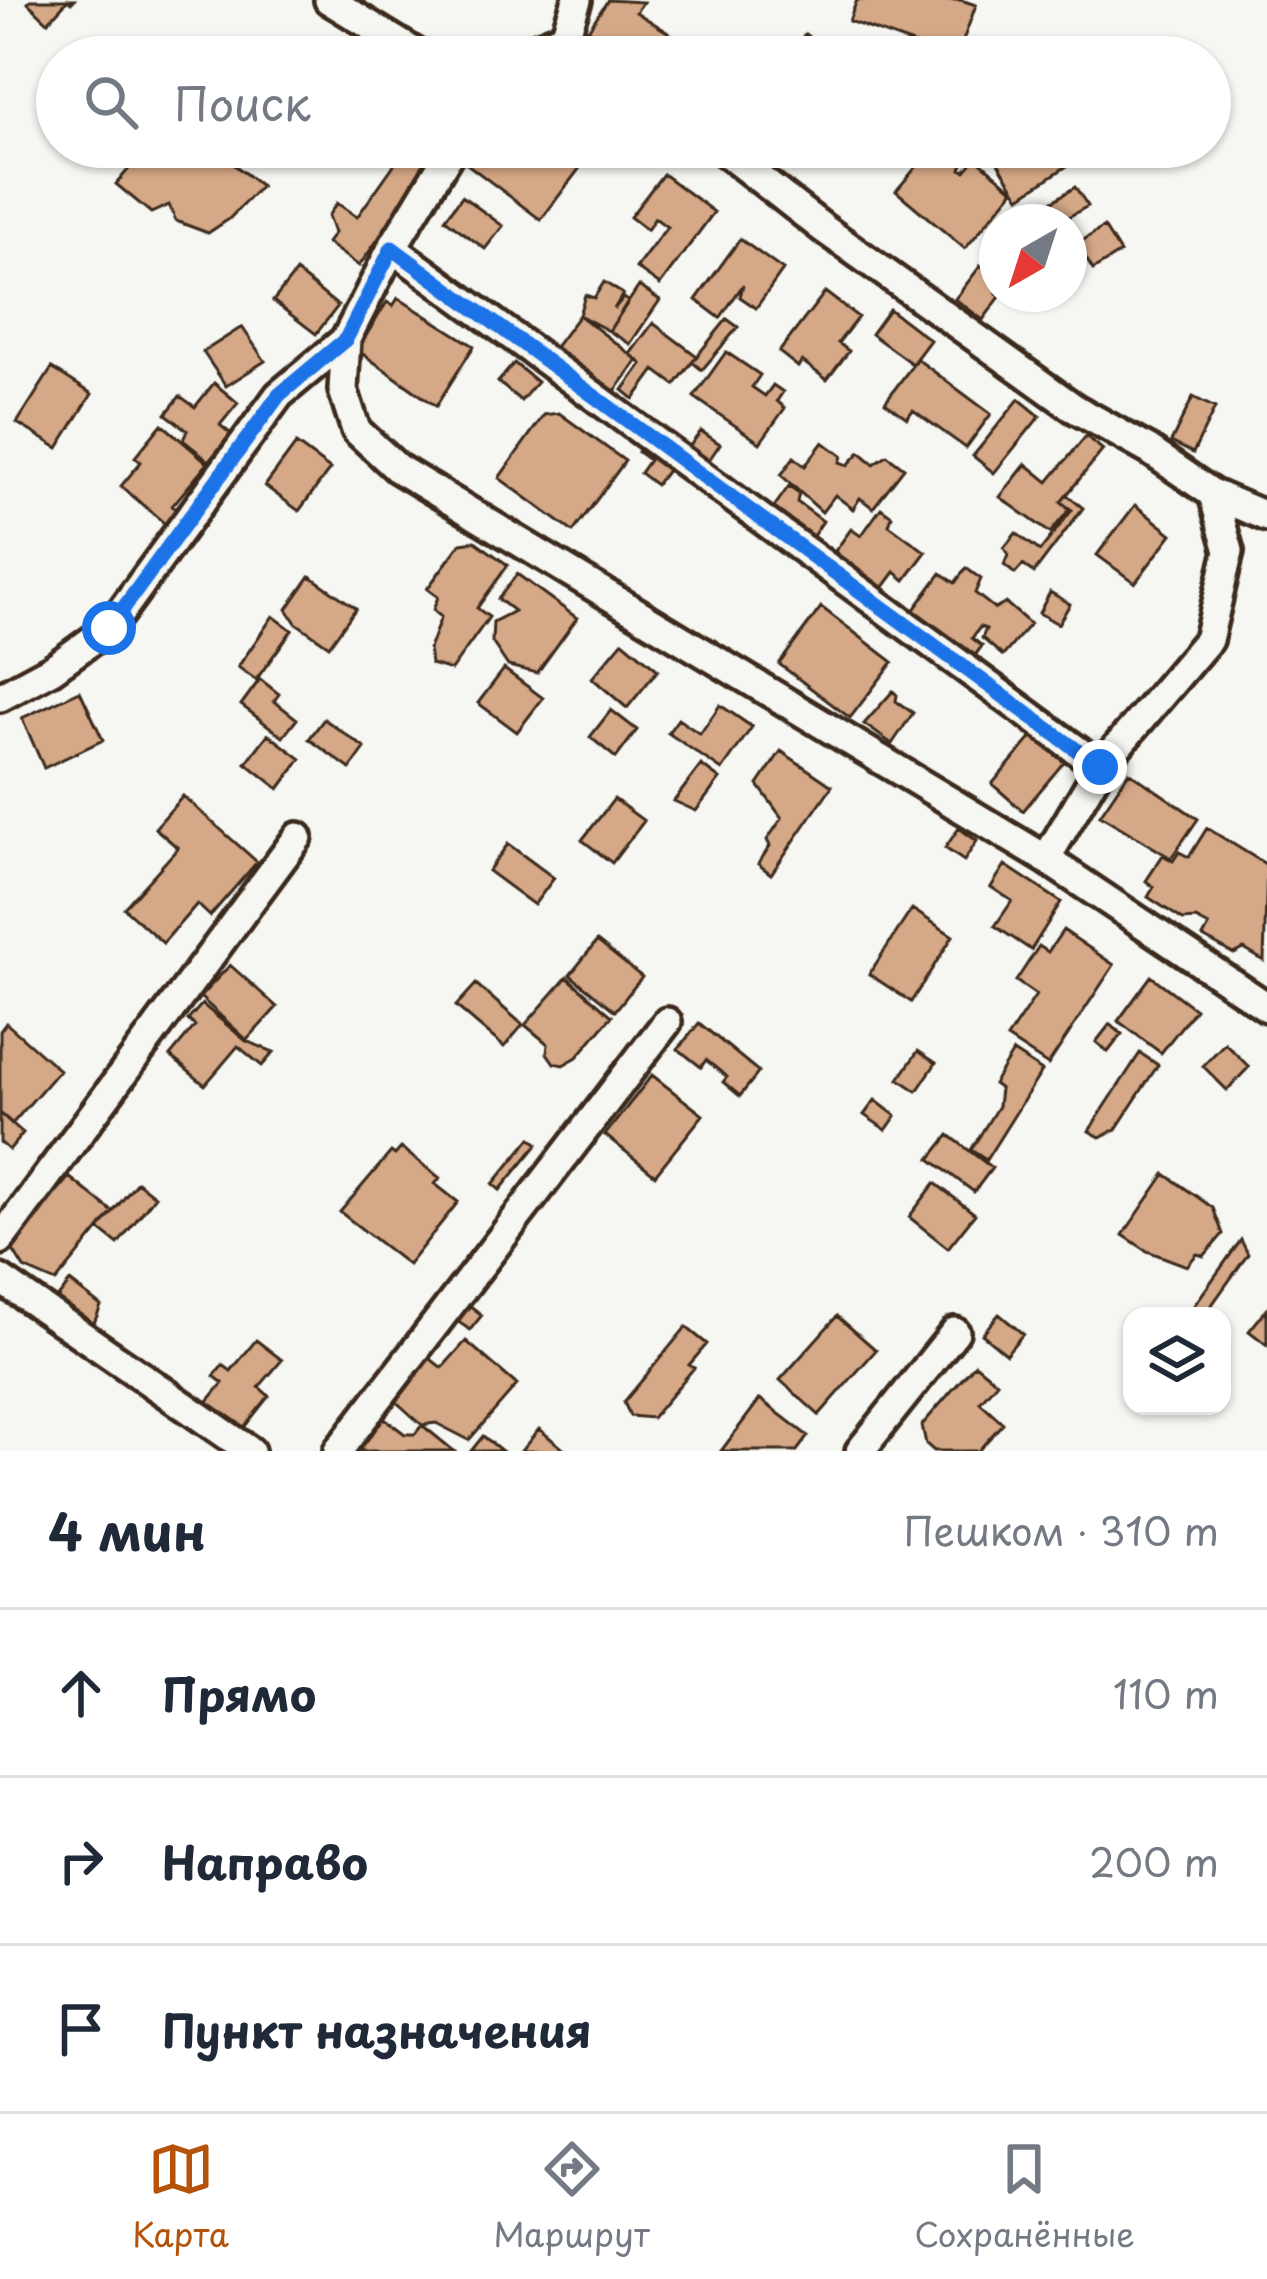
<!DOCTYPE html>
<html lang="ru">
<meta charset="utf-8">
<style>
:root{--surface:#fff;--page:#f2f2f3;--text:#1f2937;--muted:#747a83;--line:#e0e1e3;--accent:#b45309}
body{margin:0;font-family:"Playpen Sans",sans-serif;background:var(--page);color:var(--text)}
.controls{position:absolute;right:36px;bottom:36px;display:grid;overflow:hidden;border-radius:24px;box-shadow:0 3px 9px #0004}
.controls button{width:108px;height:108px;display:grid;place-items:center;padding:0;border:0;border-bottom:3px solid var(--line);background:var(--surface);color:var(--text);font:60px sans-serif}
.compass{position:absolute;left:979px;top:204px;width:108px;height:108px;border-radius:50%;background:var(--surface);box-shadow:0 3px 9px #0004;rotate:219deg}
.stop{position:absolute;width:36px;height:36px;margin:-27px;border:9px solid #1a73e8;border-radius:50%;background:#fff}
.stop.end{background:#1a73e8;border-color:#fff;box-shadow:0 3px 12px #0008}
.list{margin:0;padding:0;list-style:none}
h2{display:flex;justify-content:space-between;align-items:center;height:156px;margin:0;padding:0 48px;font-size:51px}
h2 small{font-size:39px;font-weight:400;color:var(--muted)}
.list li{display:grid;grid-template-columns:78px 1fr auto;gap:36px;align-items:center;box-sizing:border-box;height:168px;padding:0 48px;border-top:3px solid var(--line)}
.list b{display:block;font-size:45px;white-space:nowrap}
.list em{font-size:39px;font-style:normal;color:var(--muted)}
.icon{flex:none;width:66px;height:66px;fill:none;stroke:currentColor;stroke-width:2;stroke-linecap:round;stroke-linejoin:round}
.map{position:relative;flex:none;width:1267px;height:1451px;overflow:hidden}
.search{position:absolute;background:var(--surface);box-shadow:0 3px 9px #0004;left:36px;right:36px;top:36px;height:132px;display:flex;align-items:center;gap:30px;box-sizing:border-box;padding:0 42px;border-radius:66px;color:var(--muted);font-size:45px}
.sheet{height:660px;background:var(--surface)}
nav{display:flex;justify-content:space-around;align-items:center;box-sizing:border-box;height:168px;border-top:3px solid var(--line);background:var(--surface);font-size:33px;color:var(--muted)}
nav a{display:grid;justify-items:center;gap:6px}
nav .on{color:var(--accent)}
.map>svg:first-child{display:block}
</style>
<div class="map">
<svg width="1267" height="1451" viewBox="0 0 1267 1451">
<rect width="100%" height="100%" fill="#f6f6f2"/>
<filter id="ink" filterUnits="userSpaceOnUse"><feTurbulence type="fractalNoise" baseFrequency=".00833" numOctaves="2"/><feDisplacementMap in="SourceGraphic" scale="24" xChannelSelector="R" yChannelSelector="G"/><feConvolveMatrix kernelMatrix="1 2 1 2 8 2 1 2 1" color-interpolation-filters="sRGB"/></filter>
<g filter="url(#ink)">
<path fill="#d5a887" stroke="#3b2a1e" stroke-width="3" d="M30,0H74L71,3L68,0L48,22L28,3Z
M608,0L643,2L636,12L680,40L669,57H630L588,30Z
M857,0H961L976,5L957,57H949L849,21Z
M805,34L833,57H787Z
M159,147H228L222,155L261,186L229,219L208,233L176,221L169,205L151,213L116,184L144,151L151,157Z
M397,147H429L437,156L359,266L327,243L334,233L328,216L337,203L357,217L398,159L391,155Z
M473,147H491L511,163L523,147H575L588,157L541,220L463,161Z
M933,147H957L967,155L961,169L965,171L976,158L1014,190L965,249L896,191Z
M1023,147H1063L1073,162L1020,197L998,163Z
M663,174L714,212L660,285L636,268L667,227L655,218L647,230L630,217Z
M1075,187L1088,206L1059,222L1047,205Z
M462,196L503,226L485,249L445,219Z
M1104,227L1120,253L1093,270L1077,244Z
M740,239L783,270L756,308L740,297L743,285L720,318L696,300Z
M981,265L997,277V294H1002L983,320L955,299Z
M296,272L338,306L316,334L273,301Z
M604,282L623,294L614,309L623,298L628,301L609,331L579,315L585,295L594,298Z
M639,286L660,300L630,344L609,331Z
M825,292L858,317L838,343L849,351L827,380L802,361L798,367L779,352Z
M398,298L474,346L436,406L357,350L387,302L393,306Z
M889,309L930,340L912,364L871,334Z
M579,315L638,360L607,402L552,351Z
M727,319L738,327L702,370L692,362Z
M653,323L697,356L675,385L655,370L634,399L623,390L642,364L630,354Z
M242,327L265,361L226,386L203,352Z
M726,352L760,375L752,387L765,396L773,385L783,392L777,401L785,408L760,443L694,397Z
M917,359L991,414L966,448L913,410L907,418L885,402Z
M514,363L537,382L521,401L498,382Z
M52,368L92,394L58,448L17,423Z
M214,383L238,403L220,425L231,434L209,461L183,440L187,430L166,414L180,396L195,407Z
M1193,397L1215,408L1193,453L1171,442Z
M1019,399L1040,416L994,473L973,456Z
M559,413L625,461L573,532L499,478L544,415Z
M162,424L208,463L172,506L181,514L165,524L121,486L141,462L135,457Z
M701,431L720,444L703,469L683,455Z
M1086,436L1103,450L1061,502L1070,509L1050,533L1000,497L1026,464L1048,482Z
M823,442L842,456L840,462L848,465L860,452L874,464L887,455L904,468L873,508L860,498L853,509L835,495L822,512L781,475L794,457L805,466Z
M296,444L330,469L299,511L265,486Z
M643,445L671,465L656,485L640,473L649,460L638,452Z
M789,486L799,493L797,502L823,521L811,539L769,514Z
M1067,495L1083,508L1034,573L1023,565L1015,574L1004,565L1008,555L1004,548L1016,533L1040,551L1072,510L1061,502Z
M1135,505L1172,534L1135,583L1097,555Z
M881,508L892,516L889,525L926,552L905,580L895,572L881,591L847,566L835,551L851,529L861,536Z
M475,541L508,565L477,608L489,617L451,670L431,664L429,649L441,617L433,610L438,597L427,589L461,543Z
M966,568L981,579L975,593L995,609L1006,603L1030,624L1003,656L982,638L986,629L980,627L972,638L982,646L968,665L907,619L941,573L955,583Z
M517,574L577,618L537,673L508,666L492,642L493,622L514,611L498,599Z
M310,576L356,608L329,646L296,623L287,609Z
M1050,592L1070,604L1058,624L1039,613Z
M821,607L893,662L850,718L779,664Z
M273,616L292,630L256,680L238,667Z
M623,641L658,670L627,708L592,678Z
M504,669L543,698L517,732L478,703Z
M260,679L279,694L274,701L297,719L283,737L241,705Z
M80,691L103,740L44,768L22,718Z
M893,691L897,695L896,701L913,713L892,744L864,724Z
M720,705L752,727L722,770L668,733L678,719L700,734Z
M611,710L637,730L616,758L590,737Z
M324,719L365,748L350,769L309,739Z
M268,734L301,759L279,789L246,763Z
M1033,736L1064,762L1023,811L992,784Z
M781,751L832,786L771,874L758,864L770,846L767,840L782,818L758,785Z
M701,765L720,779L696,811L674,801Z
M1129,772L1198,819L1171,858L1100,815Z
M183,796L257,862L210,916L197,904L163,943L124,908L178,848L155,828Z
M614,799L644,821L612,863L582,840Z
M959,828L977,841L964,861L945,848Z
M1207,828L1267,865L1264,961L1244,949L1234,954L1203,937L1209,926L1196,919L1183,920L1148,897L1154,887L1146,881L1163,855L1173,861L1179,852L1189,857Z
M508,844L554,878L534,905L488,871Z
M1005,865L1061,902L1031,950L995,926L1012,901L991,887Z
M912,909L953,936L911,1002L869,974Z
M1063,930L1114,965L1048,1065L1007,1038L1036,995L1016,981L1039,946L1048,952Z
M597,941L642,977L615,1011L570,975Z
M230,965L277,1007L247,1040L200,997Z
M1151,976L1195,1009L1161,1053L1118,1021Z
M567,977L612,1016L577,1057L563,1065L554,1063L547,1053L548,1044L525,1025Z
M476,984L523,1025L504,1047L456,1006Z
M202,1004L246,1041L274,1052L262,1066L238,1046L205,1085L170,1056L195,1026L188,1020Z
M6,1023L59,1070L12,1124L0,1113V1031Z
M699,1023L759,1072L740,1096L723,1082L727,1077L706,1060L701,1067L678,1049Z
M1110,1024L1122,1034L1108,1052L1096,1042Z
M1225,1043L1249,1067L1227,1090L1203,1066Z
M918,1051L936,1063L917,1091L899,1079Z
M1013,1052L1042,1071L986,1160L971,1150L998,1106L1000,1089L993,1084Z
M1140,1053L1158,1065L1116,1129L1100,1137L1089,1131Z
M652,1075L703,1115L655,1175L605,1135Z
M875,1100L896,1116L886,1130L864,1115Z
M0,1113L23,1133L9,1150L0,1142Z
M949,1135L992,1168L974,1192L930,1159Z
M531,1138L538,1144L500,1190L493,1184Z
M401,1148L440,1178L435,1184L458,1202L408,1265L340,1212L391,1152L395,1155Z
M1165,1174L1213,1208L1223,1234L1204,1256L1197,1254L1187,1266L1147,1251L1123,1235Z
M69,1177L113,1212L56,1282L24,1268L11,1247Z
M137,1182L155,1196L118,1244L99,1229Z
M935,1183L975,1214L948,1248L909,1217Z
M1241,1240L1248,1254L1204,1316H1198L1190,1311Z
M70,1282L101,1306L92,1328L56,1300Z
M469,1305L482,1315L470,1330L457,1321Z
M1267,1309V1345L1249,1331Z
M999,1314L1023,1334L1006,1354L982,1334Z
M837,1316L876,1350L819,1415L780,1380Z
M686,1327L707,1344L689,1365L694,1368L652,1418L630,1416L624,1402Z
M256,1340L282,1360L259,1387L269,1396L237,1436L203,1407L223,1383L214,1376L223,1365L231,1371Z
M466,1341L517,1385L469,1440L436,1423L422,1425L391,1397L427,1356L442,1368Z
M975,1364L997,1382L980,1402L1003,1423L978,1451H934L926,1444L922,1425Z
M760,1399L808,1436L797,1451H721Z
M371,1417L379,1423L384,1418L405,1434H415L422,1425L454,1451H358L349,1444Z
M539,1429L566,1451H521Z
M483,1436L502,1451H471Z"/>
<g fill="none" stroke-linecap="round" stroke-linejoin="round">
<g stroke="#3b2a1e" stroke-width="36">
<path id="minor" d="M329,0L422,57
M565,36L577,0
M513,57L565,36L603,57
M453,147L392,248L346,339L343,390L356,430L397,468L1046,859L1267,1007
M719,147L824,229L1074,408L1149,450L1213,494L1267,517
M392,248L1100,767
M0,697L52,669L109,628L279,395L346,339
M1046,859L1100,767L1208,640L1229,551L1213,494
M0,1240L298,837
M0,1279L250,1451
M338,1451L667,1022
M860,1451L955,1332"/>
</g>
<use href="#minor" stroke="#f6f6f2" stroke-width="27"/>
</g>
</g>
<g fill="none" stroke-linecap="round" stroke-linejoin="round" filter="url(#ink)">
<path stroke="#1a73e8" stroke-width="15" d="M109,628L279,395L346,339L392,248L1100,767"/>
</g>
</svg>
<div class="controls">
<button><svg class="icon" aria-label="layers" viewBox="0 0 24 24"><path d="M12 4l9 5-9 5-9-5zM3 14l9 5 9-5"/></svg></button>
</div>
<svg class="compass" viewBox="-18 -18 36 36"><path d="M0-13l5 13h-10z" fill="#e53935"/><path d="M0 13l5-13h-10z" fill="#747a83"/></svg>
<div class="stop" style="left:109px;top:628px"></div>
<div class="stop end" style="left:1100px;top:767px"></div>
<div class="search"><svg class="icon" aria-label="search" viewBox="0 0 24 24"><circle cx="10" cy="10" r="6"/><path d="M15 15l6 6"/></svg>Поиск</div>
</div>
<section class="sheet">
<h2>4 мин<small>Пешком · 310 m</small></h2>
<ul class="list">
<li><svg class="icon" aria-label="ahead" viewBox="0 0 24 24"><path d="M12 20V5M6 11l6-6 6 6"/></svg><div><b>Прямо</b></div><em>110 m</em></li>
<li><svg class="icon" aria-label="right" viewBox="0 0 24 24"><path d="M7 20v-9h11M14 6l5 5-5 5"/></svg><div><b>Направо</b></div><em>200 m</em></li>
<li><svg class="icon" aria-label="arrive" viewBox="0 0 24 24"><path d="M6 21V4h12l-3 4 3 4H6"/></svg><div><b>Пункт назначения</b></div></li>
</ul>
</section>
<nav>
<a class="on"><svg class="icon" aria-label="map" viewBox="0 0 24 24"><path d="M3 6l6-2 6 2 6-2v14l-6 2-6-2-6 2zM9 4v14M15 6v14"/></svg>Карта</a>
<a><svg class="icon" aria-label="directions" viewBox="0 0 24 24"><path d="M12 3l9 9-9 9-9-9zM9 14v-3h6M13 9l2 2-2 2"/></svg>Маршрут</a>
<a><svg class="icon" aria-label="saved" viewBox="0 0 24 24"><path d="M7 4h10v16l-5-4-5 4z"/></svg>Сохранённые</a>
</nav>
